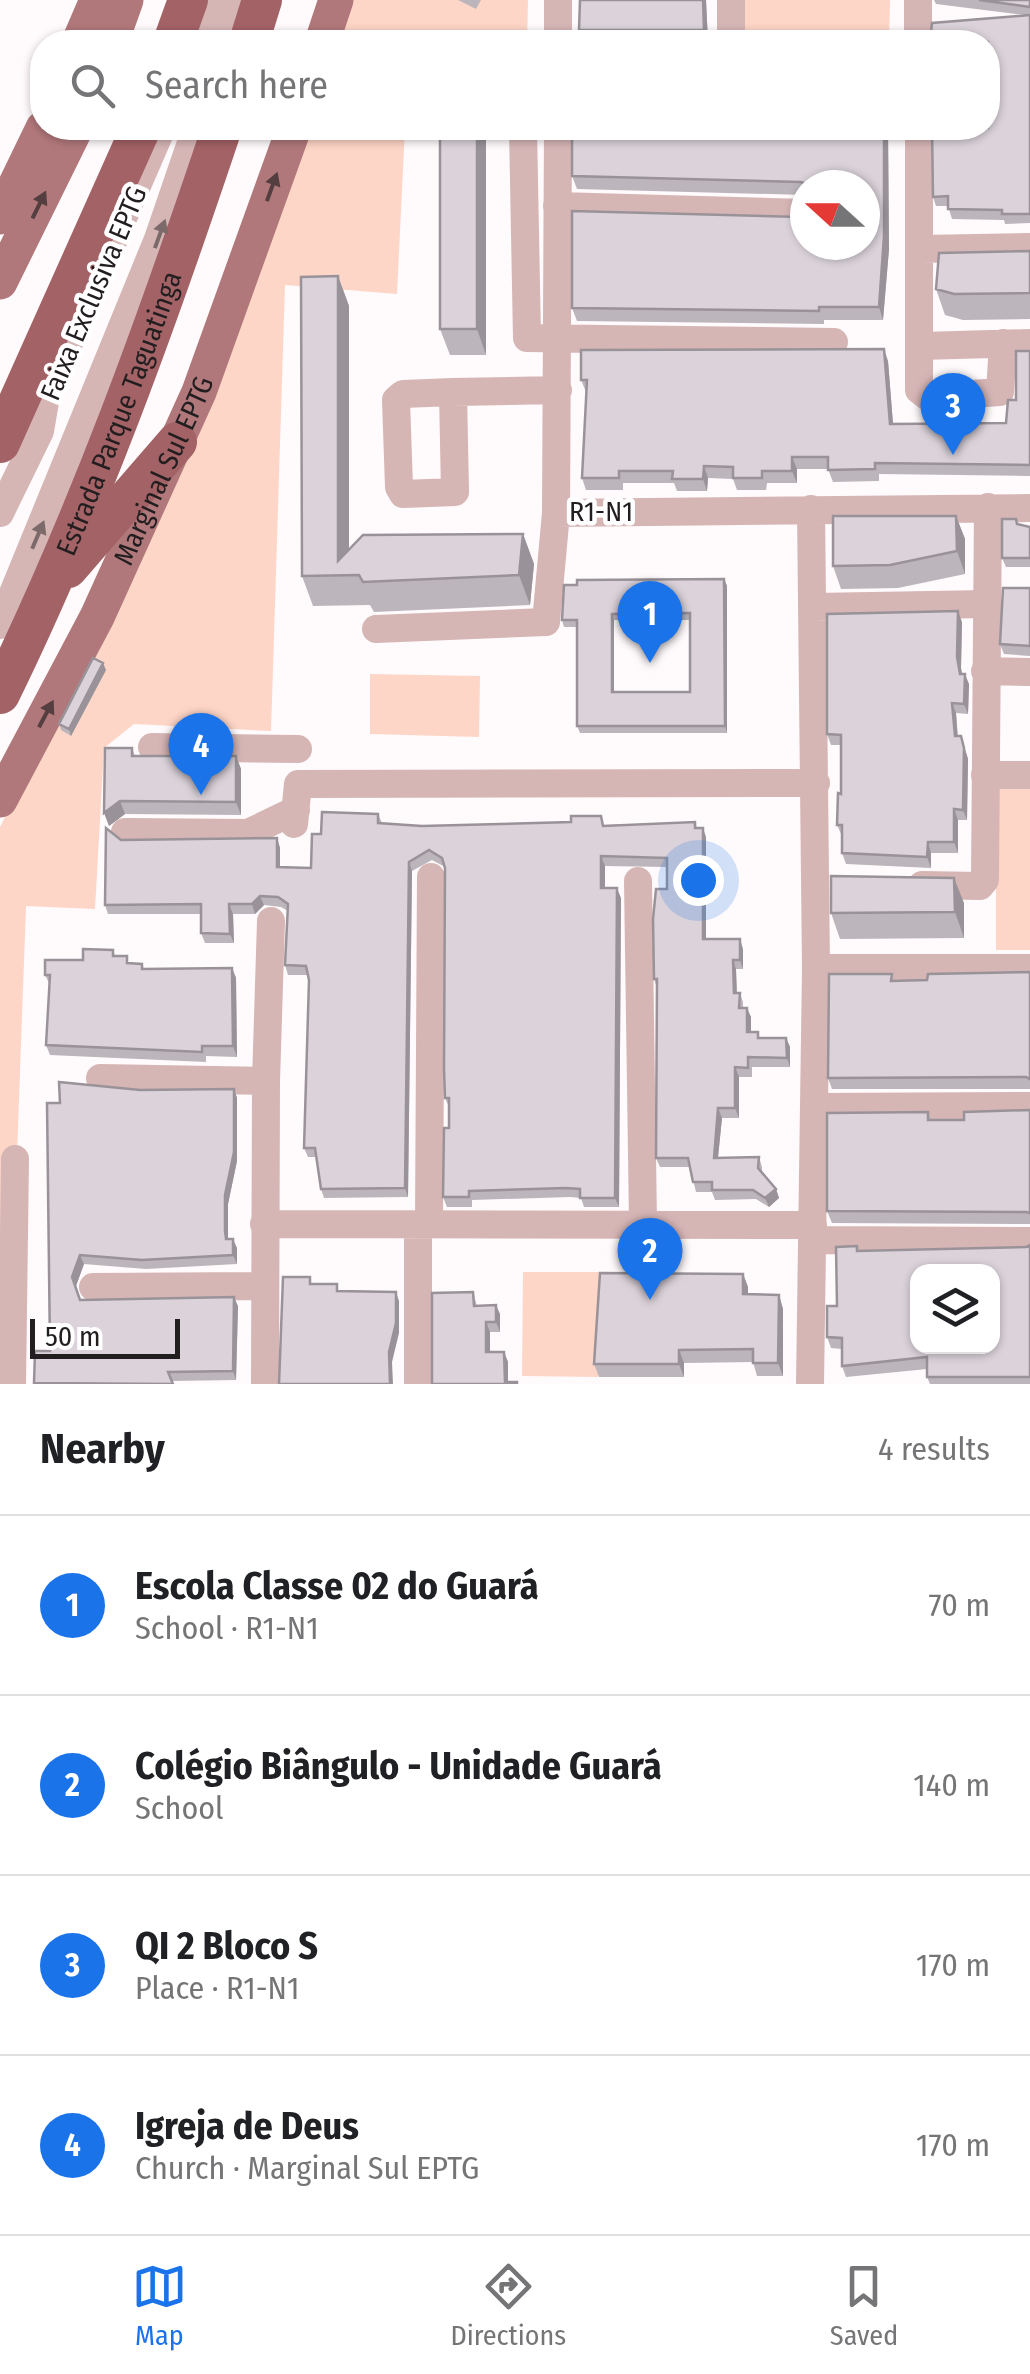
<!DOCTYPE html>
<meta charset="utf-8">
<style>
:root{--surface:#fff;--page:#f2f2f2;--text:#202124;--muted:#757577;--line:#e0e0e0;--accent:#1a73e8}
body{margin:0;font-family:"Fira Sans Condensed",sans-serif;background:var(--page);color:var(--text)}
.controls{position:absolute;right:30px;bottom:30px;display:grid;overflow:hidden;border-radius:20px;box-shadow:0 2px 8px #0004}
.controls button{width:90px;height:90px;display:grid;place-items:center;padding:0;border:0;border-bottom:2px solid var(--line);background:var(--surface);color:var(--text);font:50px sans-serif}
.compass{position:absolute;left:790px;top:170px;width:90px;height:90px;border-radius:50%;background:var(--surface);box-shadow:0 2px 8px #0004;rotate:291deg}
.scale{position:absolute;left:30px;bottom:25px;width:150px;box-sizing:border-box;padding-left:10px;border:5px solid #221e1f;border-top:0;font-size:28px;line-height:35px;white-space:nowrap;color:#221e1f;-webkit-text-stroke:8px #fff;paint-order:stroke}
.you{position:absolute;left:698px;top:880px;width:35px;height:35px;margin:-25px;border:8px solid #fff;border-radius:50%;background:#1a73e8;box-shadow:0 0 0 15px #1a73e833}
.badge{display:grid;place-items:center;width:65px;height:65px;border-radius:50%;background:var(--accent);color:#fff;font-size:32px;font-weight:700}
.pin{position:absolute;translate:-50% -82px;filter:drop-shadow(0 2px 5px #0008)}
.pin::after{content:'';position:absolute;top:52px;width:35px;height:30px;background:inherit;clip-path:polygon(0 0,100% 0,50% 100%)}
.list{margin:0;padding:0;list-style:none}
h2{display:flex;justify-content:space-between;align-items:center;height:130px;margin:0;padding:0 40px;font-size:42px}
h2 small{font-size:32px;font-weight:400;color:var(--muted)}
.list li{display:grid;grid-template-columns:65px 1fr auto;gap:30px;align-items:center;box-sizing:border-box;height:180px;padding:0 40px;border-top:2px solid var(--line)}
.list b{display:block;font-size:38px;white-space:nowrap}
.list p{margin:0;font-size:32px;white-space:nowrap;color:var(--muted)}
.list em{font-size:32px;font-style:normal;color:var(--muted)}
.icon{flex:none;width:55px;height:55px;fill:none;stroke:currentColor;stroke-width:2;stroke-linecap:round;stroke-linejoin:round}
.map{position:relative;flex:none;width:1030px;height:1384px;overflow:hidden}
.search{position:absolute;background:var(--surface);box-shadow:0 2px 8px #0004;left:30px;right:30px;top:30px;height:110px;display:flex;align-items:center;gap:25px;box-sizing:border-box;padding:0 35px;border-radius:40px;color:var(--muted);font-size:38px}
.sheet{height:850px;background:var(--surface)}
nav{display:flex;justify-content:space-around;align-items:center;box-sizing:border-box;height:140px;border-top:2px solid var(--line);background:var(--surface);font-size:28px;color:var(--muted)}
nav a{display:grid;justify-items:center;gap:5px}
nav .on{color:var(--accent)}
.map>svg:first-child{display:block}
</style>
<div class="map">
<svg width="1030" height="1384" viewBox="0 0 1030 1384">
<rect width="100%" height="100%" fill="#fffafc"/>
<path fill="#fed6c7" d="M353,0H528L527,42H340Z
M743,0H890L889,42H742Z
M312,128H405L397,294L285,285L271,731L134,724L104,748L95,909L26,906L14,1237H0V827L177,478Z
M370,674L480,676L479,737L370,734Z
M996,787H1030V950H996Z
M523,1272H600L598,1377L522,1376Z"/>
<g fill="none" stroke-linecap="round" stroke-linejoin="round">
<path stroke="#d6b5b5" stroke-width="28" d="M558,0V42
M731,0V42
M195,42L211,0
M224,42L237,0
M918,42V0
M523,128L527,338L834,342
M558,128L556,513L1030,508
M919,128V390L928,397L1000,392L1003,343
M557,206L805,213
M921,249L1030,247
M921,346L1030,343
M453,392L455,492L403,494L399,487L396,400L403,394Z
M453,392L558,390
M0,513L40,431L46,396L162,128
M814,607L987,604
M0,625L158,239L196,128
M376,629L546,622L556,513
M985,671L1030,672
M152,747L298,749
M985,775H1030
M294,824L298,784L816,783
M125,832L248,833L296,810
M638,881L643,1223
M922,885L980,886L985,880L988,507
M816,968H1030
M100,1078L266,1081L265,1384
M266,1081L271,921
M814,1107L1030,1106
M429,1223L431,877
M264,1224L813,1225
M814,1240L1030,1241
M93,1287L264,1286
M12,1384L15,1159
M418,1384V1224
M810,1384L816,968L811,509"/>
<g stroke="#b1787b" stroke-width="35">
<path d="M79,42L97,0"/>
<path d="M111,42L126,0"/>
<path d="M322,42L336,0"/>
<path d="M0,217L43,128"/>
<path d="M0,282L76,128"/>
<path id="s1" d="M0,800L97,617L199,392L294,128"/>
</g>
<g stroke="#a36266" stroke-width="40">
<path d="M173,42L188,0"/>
<path d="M249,42L262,0"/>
<path d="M0,443L141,128"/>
<path d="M68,568L177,442"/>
<path id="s2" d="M0,694C89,512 158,319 222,128"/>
</g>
</g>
<path fill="#bcb5bb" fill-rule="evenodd" d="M458,0H481L476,9Z
M706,0L708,42H584L579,30Z
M934,0H1030V223L1005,224L1004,220L952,219L948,206H936L933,197L988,128L1025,15L936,4Z
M440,128L486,355H450L440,329Z
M888,129L889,249L883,320H824V324L577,321L572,308L800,217L865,185H805V195L577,189L572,176Z
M1030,251V319L963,320L945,315L936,289Z
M338,276L349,306V549L523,534L534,564L530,605L374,612L370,605L313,606L302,576Z
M1030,351V476L879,474V481L833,482L828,469H797V483H767L766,490H737L733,479L708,478L707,491H677L674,483H623V490H586L582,478L586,392L581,380L888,361L893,424L1006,423L1016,400Z
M956,516L965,539V574L898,588L841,589L833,566Z
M1016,519L1018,525L1030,527V567H1006L1002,558Z
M724,579L727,586V733H580L577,726V627H564L562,620L577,585ZM614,620H690V692H614Z
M1030,588V656L1004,654L1000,644Z
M962,622L961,668L962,674L969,684L968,714L956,713L958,736H961L968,759L967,820H958V853H931V868L846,864L842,853V836L837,825L841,794V745H831L827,734Z
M106,670L71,736L61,730L59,724Z
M132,748L135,756H236L241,769V815L125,814L109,826Z
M378,814L382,823L422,826L605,825L695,822L697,828L706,837V939L743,949V969H736L737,993H740L743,1002V1008L751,1017V1032L760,1038H786L790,1047V1067H752V1077H739V1118H722L718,1157H759L762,1167V1173L776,1189L779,1198L769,1207L756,1199L715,1200L712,1192H696L690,1167H660L656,1158L657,988L654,979L667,889V867L605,866V888L621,898L619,1207H584L581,1198L570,1197L472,1200V1207H447L443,1197L449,1128V1107L445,1098V867L432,860L412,871L408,1197L324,1198L321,1189L317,1157H308L304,1148L309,980L308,975H288L285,965L288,911L281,907L264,905L255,914H233L234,943H205L201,933V914H108L105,905L121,840L277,838L280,848V867L311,868L321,834Z
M964,903V938L840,939L831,913Z
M113,950L115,956L130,963L142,964L144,969L232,968L236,978L237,1057L206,1056V1062L50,1055L46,1045L50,985L45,975Z
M1030,972V1089H832L828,1078L894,981L927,980Z
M234,1089L237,1098V1161L228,1204V1239L237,1248V1264L146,1269L84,1264L76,1286L80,1300L238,1306L236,1380L172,1381L173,1384H34L35,1351H50L60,1103L140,1090Z
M1030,1110V1224L832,1223L827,1211L928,1112L931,1120H964Z
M1030,1245V1384H930L927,1377V1369L846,1377L842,1366V1349L831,1348L827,1337L837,1306L859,1251L1026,1247Z
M743,1274L748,1287V1294L779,1295L783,1309V1376H757L753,1362L684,1363V1377H599L594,1364Z
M473,1292L477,1306L500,1314V1332H490V1352H504L508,1362V1382L432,1384Z"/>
<path fill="#999399" d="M703,0H706L708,42L704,30Z
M477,128H486V355L477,329Z
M884,128H888L889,249L883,320L879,307Z
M338,276L349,306V575L338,561Z
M884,349L888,361L894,436L890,424Z
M792,457L797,469V483L792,471Z
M704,466L708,478L707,491L703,479Z
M956,516L965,539V574L957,551Z
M523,534L534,564L530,605L519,575Z
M724,579L727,586V733L725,726Z
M958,611L962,622L961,668L964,685L960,674L957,657Z
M612,614L614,620V699L612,692Z
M103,663L106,670L71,736L69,729Z
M965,674L969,684L968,714L964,704Z
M952,703L956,713L958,746L955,736Z
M961,736L968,759L967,820L963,810Z
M236,756L241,769V815L236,802Z
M120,801L125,814L109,826L104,813Z
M954,809L958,820V853L954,842Z
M703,828L706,837V948L703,939Z
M277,838L280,848V876L277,867Z
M928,842L931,853V868L927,857Z
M601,856L605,866V898L601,888Z
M409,862L412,871L408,1197L405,1188Z
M954,878L964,903V938L955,912Z
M617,888L621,898L619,1207L615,1198Z
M260,896L264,905L255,914L252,904Z
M229,904L233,914L234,943L230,934Z
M740,939L743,949V969L740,960Z
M733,960L736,969L737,1002L734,993Z
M232,968L236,978L237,1057L233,1046Z
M747,1008L751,1017V1042L747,1032Z
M786,1038L790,1047V1067L787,1058Z
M735,1067L739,1077V1118L735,1108Z
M234,1089L237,1098V1161L228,1204V1240L226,1239L225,1231V1195Z
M718,1108L722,1118L717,1167L714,1158Z
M776,1189L779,1198L769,1207L765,1198Z
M233,1239L237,1248V1264L233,1255Z
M80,1255L84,1264L76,1286L72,1277Z
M743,1274L748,1287V1308L743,1294Z
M396,1292L399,1301V1333L392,1362L393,1384H390L389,1352Z
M779,1295L783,1309V1376L778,1363Z
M234,1297L238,1306L236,1380L233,1371Z
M496,1305L500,1314V1332L496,1322Z
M486,1322L490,1332V1362L486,1352Z
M679,1350L684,1363V1377L679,1364Z
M504,1352L508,1362V1384H506Z"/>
<path fill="#dbd2da" stroke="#999399" stroke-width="2.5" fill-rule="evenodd" d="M580,0H703L704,30H579Z
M979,0H1030V7Z
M1030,15V214H1002V210L948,209V196L933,197L932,128H988V42H930L932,23Z
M440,128H477V329H440Z
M572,128H884V236L879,307H819V311L572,308V211L800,217L805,215V245H865V185H809L801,182L572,176Z
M1030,251V293L954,294L936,289L939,253Z
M338,276V561L363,535L523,534L519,575L363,582L359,575L302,576L301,277Z
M884,349L890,424L1006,423L1008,400H1016V351H1030V465L875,463V469L828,470V457H792V471H762V478H733V467L704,466L703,479H672L673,471H619V478H582L587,380H581V350Z
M833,516H956L957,551L890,565L833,566Z
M1002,519H1016L1017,524L1030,527V558H1002Z
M724,579L725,726H577V620H562L564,585H577V580ZM690,613V692H612V614Z
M1003,588H1030V646L1000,644Z
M958,611L957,657L960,674H965L964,704L952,703L955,736H961L964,748L963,810L954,809V842H928L927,857L842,853V825H837L838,793L841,794V735L827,734V614Z
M93,658L103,663L69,729L59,724Z
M105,748H132V756H236V802L120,801L104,813Z
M322,812L378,814V823L422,826L571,822V816H601L603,826L695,822V828H703V939H740V960H733L734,993H740L739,1008H747V1032H758V1038H786L787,1058L748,1057V1068L735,1067V1108H718L714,1158L759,1157L758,1168L776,1189L765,1198L753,1190H712V1182H693L688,1158H656L657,979H654L653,919L656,889H667V858L601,856V888H617L615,1198H580V1189L566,1188L469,1191V1197H443L444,1128H449V1098H445L444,1069L445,868L442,858L429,850L409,862L405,1188L321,1189L315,1148H304L309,980L306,966L285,965L288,904L278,897L260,896L252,904H229L230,934L201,933V904L105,905L106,828L121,840L277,838V867L311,868L312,834H321Z
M831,876L954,878L955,912L831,913Z
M83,949L113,950V956H127V963L142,964V969L232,968L233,1046H202V1052L46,1045L50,975H45V960H83Z
M1030,972V1079L1026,1077L828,1078L829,974H892L891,981L927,980L928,974Z
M59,1082L140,1090L234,1089V1152L225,1195V1231L226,1239H233V1255L142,1260L80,1255L72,1277L80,1300L234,1297L233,1371L168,1372L173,1384L34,1383L35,1351H50L47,1103H60Z
M1030,1110V1213L1026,1212L827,1211V1113L928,1112V1120H964V1112Z
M1030,1245V1377H927V1357L842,1366V1338L827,1337V1306H837L836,1247L857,1246V1251L1026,1247ZM918,1272H992V1346H918Z
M600,1273L743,1274V1294L779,1295L778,1363H753V1349L679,1350V1364H594Z
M283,1277H310V1284H337V1291L396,1292V1323L389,1352L390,1384H279Z
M473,1292L474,1306L496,1305V1322H486V1352H504L505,1382H517V1384H432V1293Z"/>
<defs><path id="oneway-solid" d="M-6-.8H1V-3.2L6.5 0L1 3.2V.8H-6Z" transform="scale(2.5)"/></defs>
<g fill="#543e3f">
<use href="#oneway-solid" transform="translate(272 187) rotate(-70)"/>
<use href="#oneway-solid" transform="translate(39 205) rotate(-64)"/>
<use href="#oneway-solid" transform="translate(46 714) rotate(-62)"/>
</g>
<g fill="#7c6a6a">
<use href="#oneway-solid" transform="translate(160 234) rotate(-70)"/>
<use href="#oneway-solid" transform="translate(38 535) rotate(-67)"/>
</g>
<g text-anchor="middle" stroke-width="9" stroke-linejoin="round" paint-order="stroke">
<g font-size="28" fill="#221e1f" stroke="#fff">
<text transform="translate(93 293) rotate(-67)" y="10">Faixa Exclusiva EPTG</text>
<text dy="10" stroke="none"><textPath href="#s2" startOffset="305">Estrada Parque Taguatinga</textPath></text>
<text dy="10" stroke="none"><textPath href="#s1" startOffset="368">Marginal Sul EPTG</textPath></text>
<text x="601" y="521">R1-N1</text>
</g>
</g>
</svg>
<div class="controls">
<button><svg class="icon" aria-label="layers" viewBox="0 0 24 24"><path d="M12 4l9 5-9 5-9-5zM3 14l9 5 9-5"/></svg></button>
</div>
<svg class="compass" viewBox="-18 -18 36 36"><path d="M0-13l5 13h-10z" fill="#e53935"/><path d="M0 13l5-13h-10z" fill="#757577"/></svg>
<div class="scale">50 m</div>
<div class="you"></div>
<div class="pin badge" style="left:650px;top:663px">1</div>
<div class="pin badge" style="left:650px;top:1300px">2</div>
<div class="pin badge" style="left:953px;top:455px">3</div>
<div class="pin badge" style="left:201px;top:795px">4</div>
<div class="search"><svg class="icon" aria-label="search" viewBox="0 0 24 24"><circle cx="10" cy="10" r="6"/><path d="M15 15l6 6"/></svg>Search here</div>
</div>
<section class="sheet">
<h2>Nearby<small>4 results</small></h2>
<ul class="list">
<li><span class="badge">1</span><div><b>Escola Classe 02 do Guará</b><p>School · R1-N1</p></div><em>70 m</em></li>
<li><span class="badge">2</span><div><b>Colégio Biângulo - Unidade Guará</b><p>School</p></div><em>140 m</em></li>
<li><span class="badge">3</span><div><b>QI 2 Bloco S</b><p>Place · R1-N1</p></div><em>170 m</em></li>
<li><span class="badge">4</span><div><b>Igreja de Deus</b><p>Church · Marginal Sul EPTG</p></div><em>170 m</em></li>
</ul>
</section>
<nav>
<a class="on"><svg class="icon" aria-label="map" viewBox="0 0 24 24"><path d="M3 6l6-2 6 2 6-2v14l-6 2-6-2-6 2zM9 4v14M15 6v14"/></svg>Map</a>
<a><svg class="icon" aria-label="directions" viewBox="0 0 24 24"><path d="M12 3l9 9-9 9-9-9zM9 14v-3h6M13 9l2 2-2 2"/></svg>Directions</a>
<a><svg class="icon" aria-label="saved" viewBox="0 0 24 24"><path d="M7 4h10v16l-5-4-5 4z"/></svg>Saved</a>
</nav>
